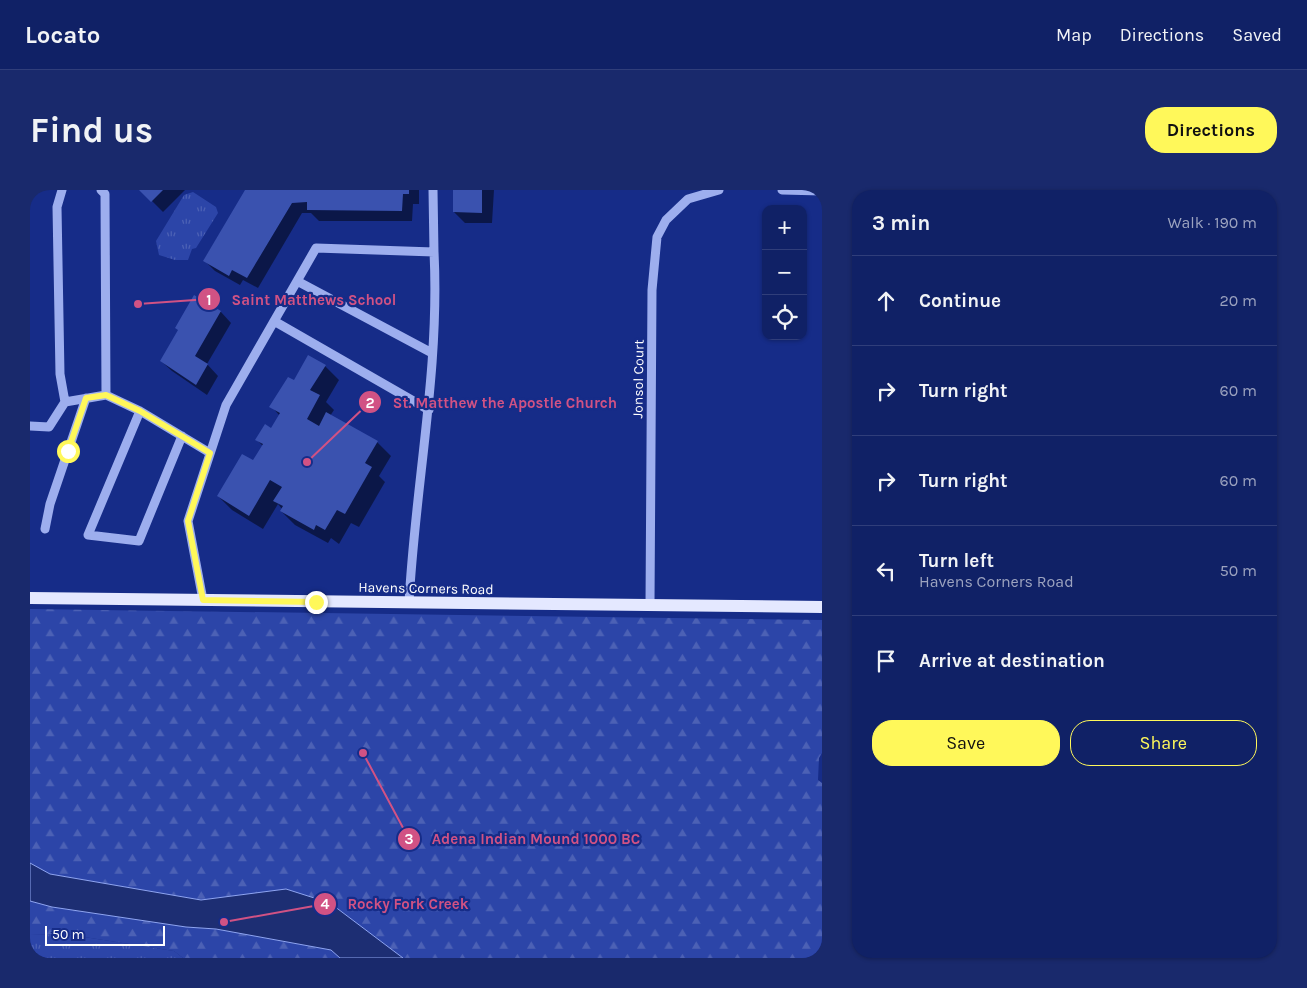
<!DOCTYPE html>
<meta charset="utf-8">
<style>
:root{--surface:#102166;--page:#19296c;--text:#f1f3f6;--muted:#9ca3bf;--line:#303e7a;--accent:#fff85a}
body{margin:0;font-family:Karla,sans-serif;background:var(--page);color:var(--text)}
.controls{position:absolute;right:15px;top:15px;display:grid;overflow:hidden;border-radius:10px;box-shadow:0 1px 4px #0004}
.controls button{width:45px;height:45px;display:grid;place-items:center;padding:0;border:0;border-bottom:1px solid var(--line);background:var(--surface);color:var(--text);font:25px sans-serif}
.scale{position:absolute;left:15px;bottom:12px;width:120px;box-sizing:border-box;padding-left:5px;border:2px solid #fff;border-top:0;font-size:14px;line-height:18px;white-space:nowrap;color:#fff;-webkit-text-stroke:4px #162c88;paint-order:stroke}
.stop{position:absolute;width:15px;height:15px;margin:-11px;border:4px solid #fff85a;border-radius:50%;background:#fff}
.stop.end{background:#fff85a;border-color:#fff;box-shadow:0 1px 5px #0008}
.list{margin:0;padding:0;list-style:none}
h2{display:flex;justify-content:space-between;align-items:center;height:65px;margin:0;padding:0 20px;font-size:21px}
h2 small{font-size:16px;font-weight:400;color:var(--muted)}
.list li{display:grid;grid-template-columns:32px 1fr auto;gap:15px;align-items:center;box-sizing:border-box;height:90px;padding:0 20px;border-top:1px solid var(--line)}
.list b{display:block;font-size:19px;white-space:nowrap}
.list p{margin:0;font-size:16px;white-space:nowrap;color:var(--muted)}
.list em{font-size:16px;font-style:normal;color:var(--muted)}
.actions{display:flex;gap:10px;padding:15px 20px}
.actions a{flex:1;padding:11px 0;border:1px solid var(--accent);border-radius:20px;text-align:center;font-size:18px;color:var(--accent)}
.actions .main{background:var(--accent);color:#111}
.icon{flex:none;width:28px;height:28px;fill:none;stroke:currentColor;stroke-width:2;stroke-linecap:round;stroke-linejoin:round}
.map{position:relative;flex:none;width:792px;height:768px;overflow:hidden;border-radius:20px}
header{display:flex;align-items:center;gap:30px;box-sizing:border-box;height:70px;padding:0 25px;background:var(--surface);border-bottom:1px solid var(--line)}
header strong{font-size:24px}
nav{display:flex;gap:28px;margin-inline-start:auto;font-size:18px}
.intro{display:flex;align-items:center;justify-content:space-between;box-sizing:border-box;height:120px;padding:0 30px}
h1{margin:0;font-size:35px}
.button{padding:12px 22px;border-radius:20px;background:var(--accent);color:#111;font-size:18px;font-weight:700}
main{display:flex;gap:30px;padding:0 30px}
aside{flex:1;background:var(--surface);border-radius:20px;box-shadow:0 1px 4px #0004}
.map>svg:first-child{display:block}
</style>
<header>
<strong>Locato</strong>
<nav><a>Map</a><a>Directions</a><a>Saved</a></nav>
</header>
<div class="intro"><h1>Find us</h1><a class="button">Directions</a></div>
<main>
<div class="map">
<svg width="792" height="768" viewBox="0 0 792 768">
<defs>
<pattern id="grass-tufts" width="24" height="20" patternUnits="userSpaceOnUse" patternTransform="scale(1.25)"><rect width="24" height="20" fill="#2c45a8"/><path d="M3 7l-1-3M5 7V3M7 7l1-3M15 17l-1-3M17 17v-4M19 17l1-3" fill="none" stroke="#4c61b5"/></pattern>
<pattern id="forest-firs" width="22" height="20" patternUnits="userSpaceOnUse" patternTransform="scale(1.25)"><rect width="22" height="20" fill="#2c45a8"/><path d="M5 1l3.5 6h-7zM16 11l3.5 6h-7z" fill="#4c61b5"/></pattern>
</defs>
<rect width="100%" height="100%" fill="#162c88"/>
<path fill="url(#grass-tufts)" d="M163,2L186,17L188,23L166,58L162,59L158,70H145L129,65L126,51L154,5Z
M35,744L144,761L153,768H0V745Z"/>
<path fill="url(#forest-firs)" d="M0,419L792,430V563L789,568L788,590L792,593V768H373L300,713L256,699L171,710L20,684L0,673Z
M0,711L22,717L156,737L186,739L301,760L310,768H153L144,761L35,744L0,745Z"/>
<path fill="#1d2e73" stroke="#8fa5f1" d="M0,673L20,684L171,710L256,699L300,713L373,768H310L301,760L186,739L156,737L22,717L0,711Z"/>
<path fill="#0007" d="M111,0H155L133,22Z
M216,0H389V14H383L382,31H289L281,23H272L228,98L213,90L210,95L185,81L174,70Z
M424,0H464L462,33H435L424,22Z
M165,107L191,122L201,133L177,174L188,186L177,205L142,181L131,171L149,140Z
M295,176L309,190L296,212L304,220L300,226L347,252L361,266L349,286L355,292L329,337L321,333L309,354L301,348L298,353L265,335L251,321L252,319L248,314L233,339L202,320L188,306L223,272L233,256L227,250L242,239L250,226L241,216L264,192Z"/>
<path fill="#3a52af" d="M109,0H133L121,12Z
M215,0H379V4H373L372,21L277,20V12L262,13L217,88L202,80L199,86L173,71Z
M423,0H452V23L423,22Z
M164,105L191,121L165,166L178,174L166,195L130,171L148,140L145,138Z
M278,165L296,175L280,200L290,205L277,229L289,236L296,222L348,251L335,273L342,277L315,324L307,320L295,340L286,335L284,340L250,321L253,316L243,311L252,297L240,290L219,326L187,306L212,264L223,270L233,254L225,250L235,234L241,238L250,223L239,217L258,187L264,190Z"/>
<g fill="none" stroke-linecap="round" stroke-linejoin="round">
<path stroke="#9daeee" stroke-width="9" d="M32,0L27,17L30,184L35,212
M71,0L75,4L76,205
M403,0L404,62
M752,0L792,1
M267,91L402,163
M244,131L399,220
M0,236L19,237L35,212L76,205L110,221
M152,246L109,351L58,345L110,221L180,263
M15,339L20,314L56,208
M173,410L158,331L196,215L286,58L404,62C410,180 385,296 379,413
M620,414L622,100L627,47L636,30L658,9L689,0"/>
<path stroke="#e4e8ff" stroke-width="12" d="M0,408L792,417"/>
</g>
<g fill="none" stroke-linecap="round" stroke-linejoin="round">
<path stroke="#fff85a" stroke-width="6" d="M38,261L56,208L76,205L110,221L180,263L158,331L173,410L286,412"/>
</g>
<g text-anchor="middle" stroke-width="4.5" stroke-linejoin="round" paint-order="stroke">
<g font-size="14" fill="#fff" stroke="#162c88">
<text transform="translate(608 189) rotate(-89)" y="5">Jonsol Court</text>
<text transform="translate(396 398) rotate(1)" y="5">Havens Corners Road</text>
</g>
</g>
<path fill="none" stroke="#d15284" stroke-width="2" d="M108 114L179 109M277 272L340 212M333 563L379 649M194 732L295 714"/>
<g fill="#d15284" stroke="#162c88" stroke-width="2">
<circle cx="108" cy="114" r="5"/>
<circle cx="277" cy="272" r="5"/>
<circle cx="333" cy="563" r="5"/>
<circle cx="194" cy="732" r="5"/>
<circle cx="179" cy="109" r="12"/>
<circle cx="340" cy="212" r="12"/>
<circle cx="379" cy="649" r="12"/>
<circle cx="295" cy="714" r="12"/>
</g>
<g font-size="15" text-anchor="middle" font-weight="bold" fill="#fff">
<text x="179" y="115">1</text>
<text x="340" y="218">2</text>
<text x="379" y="654">3</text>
<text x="295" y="719">4</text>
</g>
<g font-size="15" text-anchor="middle" font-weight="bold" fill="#d15284" stroke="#162c88" stroke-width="4.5" stroke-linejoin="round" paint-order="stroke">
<text x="284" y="115">Saint Matthews School</text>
<text x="475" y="218">St. Matthew the Apostle Church</text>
<text x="506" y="654">Adena Indian Mound 1000 BC</text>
<text x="378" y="719">Rocky Fork Creek</text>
</g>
</svg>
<div class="controls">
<button>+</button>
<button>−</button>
<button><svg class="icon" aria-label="locate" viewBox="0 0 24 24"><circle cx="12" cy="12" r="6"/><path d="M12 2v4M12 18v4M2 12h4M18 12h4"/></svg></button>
</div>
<div class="scale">50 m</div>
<div class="stop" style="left:38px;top:261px"></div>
<div class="stop end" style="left:286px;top:412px"></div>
</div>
<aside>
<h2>3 min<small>Walk · 190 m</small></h2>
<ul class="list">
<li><svg class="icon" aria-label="ahead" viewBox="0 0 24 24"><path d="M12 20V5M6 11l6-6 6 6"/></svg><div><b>Continue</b></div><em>20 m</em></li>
<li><svg class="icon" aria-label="right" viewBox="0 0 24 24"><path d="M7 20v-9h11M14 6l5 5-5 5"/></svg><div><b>Turn right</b></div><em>60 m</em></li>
<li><svg class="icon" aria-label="right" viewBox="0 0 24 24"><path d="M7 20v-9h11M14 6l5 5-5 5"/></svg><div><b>Turn right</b></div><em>60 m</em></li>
<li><svg class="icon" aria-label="left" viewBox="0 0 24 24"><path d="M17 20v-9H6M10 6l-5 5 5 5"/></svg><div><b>Turn left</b><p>Havens Corners Road</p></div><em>50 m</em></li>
<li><svg class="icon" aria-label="arrive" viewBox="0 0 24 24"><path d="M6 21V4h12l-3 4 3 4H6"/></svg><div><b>Arrive at destination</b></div></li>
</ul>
<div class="actions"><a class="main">Save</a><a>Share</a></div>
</aside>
</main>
